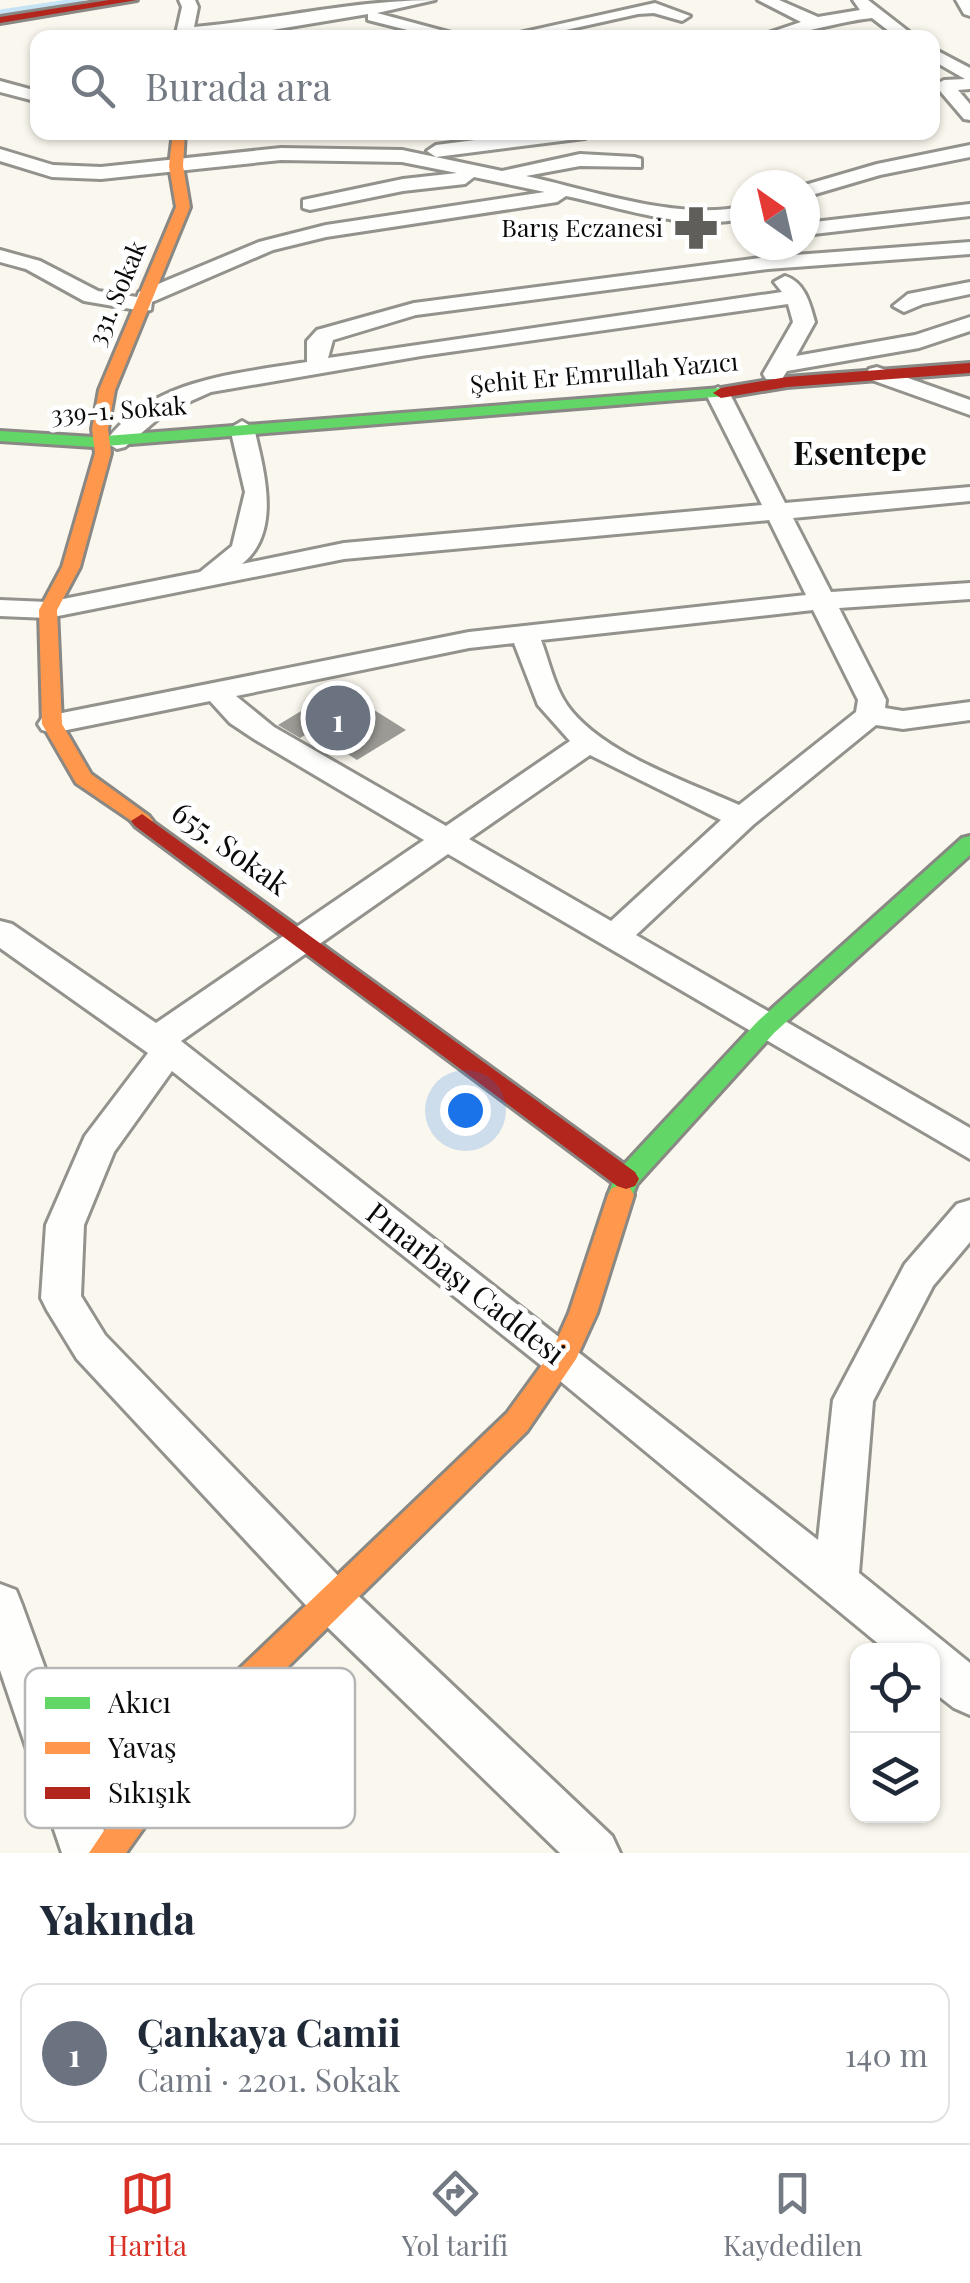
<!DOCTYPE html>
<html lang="tr">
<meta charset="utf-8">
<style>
:root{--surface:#fff;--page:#f6f6f7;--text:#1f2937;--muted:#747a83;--line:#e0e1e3;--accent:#d93025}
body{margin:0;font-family:"Playfair Display",serif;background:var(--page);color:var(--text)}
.controls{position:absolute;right:30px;bottom:30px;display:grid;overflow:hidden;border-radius:20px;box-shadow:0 2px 8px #0004}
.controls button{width:90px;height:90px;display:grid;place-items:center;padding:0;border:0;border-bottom:2px solid var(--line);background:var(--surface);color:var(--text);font:50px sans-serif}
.compass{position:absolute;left:730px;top:170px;width:90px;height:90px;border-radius:50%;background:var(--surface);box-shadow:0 2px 8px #0004;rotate:326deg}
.you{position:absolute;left:465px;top:1110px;width:35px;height:35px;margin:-25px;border:8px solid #fff;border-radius:50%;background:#1a73e8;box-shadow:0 0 0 15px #1a73e833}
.badge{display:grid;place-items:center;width:65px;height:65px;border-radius:50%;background:var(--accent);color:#fff;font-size:32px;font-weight:700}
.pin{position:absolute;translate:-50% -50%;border:5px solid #fff;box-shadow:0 2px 10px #0006}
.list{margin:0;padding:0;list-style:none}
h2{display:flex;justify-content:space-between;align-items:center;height:130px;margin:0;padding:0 40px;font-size:42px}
h2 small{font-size:32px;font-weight:400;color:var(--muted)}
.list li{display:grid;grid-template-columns:65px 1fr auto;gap:30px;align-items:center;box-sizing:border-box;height:140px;margin:0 20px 20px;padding:0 20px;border:2px solid var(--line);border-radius:20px}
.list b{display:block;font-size:38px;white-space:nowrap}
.list p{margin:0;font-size:32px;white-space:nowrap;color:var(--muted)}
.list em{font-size:32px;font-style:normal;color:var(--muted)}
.icon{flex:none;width:55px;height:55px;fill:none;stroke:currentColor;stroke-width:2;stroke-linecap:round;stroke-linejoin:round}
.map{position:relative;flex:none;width:970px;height:1853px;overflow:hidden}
.search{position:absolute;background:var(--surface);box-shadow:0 2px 8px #0004;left:30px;right:30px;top:30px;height:110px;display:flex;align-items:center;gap:25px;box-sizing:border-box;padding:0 35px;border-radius:20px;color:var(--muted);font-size:38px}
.sheet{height:290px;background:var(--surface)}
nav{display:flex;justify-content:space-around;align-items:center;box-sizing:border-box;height:140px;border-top:2px solid var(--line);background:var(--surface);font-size:28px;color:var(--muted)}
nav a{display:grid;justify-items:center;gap:5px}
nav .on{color:var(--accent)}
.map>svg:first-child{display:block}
</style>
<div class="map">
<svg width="970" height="1853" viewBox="0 0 970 1853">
<rect width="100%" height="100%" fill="#faf8ee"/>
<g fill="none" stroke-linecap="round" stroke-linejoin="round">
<path stroke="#c5e3f4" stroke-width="5" d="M0,12L82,0"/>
</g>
<path fill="#9c9a94" d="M339,688L406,730L357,760L312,731L300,738L278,725Z"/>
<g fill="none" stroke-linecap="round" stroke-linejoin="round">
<g stroke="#93928d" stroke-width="6">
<path id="street" d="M179,0H195L198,7L194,27C274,20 355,0 435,0L377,13L470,38H439L368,20V14L272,30L175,38L182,7Z
M758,0H779L818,17L860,10L853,0H868L917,38H898L872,18C832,22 794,38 754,38L801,22Z
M956,0H970V16L964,14Z
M655,3L690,16L682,21L654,13L638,14L530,38H497Z
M932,48L970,68V89L958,90L970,104V120L964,119L935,85L944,80L965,79L932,60Z
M0,81L37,91L38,98L31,100L0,92Z
M538,132H594L585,138L436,157L427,151L436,145Z
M970,145V157L880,175L805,197V185L877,164Z
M281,148L402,150L502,171L580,154L634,157L641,159V167L580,166L526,176C591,190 681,222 745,206V218C688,232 623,208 566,196L557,202L326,237L273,250L152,302L151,310L143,311L84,301L26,269L0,262V250L40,261L98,291L137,297L139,292L259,242L326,225L545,192L474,177L465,184L403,191L310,210L303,208V200L403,179L457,173L402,162L281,160L101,179L52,177L0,161V149L53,165L101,167Z
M970,204V216L805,235V223Z
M970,242V254L768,269L416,315L333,340L328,358L782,292L774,282L785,276C805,282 810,304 815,322L796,356L915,335L970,317V331L919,348L787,371L782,379H766L763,374L793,322L788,304L421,356L211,392L166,412L125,447L117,449L105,442C153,378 235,374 307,362V341L317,330L414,303L768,257Z
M970,282V294L923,304L904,312L893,306L908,294Z
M877,367L970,400V415L869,379L866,374L869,369Z
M718,387L730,394L785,503L970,487V501L793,518L831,592L970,583V599L839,608L886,700L885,708L903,711L970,702V720L903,729L876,725L753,825L636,935L970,1128V1159L448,854L181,1041L818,1540L833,1400L905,1264L957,1204L970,1200V1242L933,1286L873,1401L859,1573L970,1663V1715L954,1708L932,1691V1650H886L548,1371L172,1071L114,1152L84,1225L81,1296L105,1335L348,1586L612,1836L620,1853H560L316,1616L77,1359L47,1310L41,1298L46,1225L85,1136L148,1053L0,948V921L12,924L156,1023L424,840L254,739L230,723L210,701L52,733L42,730L38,724L42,718L52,715L469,632L806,595L769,520L344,559L48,618L0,616V600L48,602L200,572L232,546L245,492L230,428L242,421L254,428C264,471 282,532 242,564L344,543L762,505L706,394ZM813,610L858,700L856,712L739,805C686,781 601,753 567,705C554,686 549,661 541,640ZM514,643L538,705L570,741L446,826L274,727L236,696L469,648ZM590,755L721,820L611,921L469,839Z
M0,1584L16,1590L22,1605L112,1853H62L0,1670Z"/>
</g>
<g stroke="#898884" stroke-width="6">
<path id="fast" d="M721,388L727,390V396L93,447L0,441V431L93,437Z
M970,836V855L774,1033L637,1184L630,1202L621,1205L612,1202L608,1195L617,1172L758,1021L962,838Z"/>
</g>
<g stroke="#898884" stroke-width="6">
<path id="slow" d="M173,132H185L183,166L190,207L115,390L108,429L111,453L80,567L57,610L62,724L91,774L149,816L153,821L142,828L76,783L42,724L39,610L62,567L95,453L92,429L99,390L176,207L169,166Z
M621,1185L630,1188L634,1195L597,1313L576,1359L527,1431L189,1764L126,1853H89L165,1740L507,1413L552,1351L569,1313L608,1195L612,1188Z"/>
</g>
<g stroke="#898884" stroke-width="6">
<path id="jam" d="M109,0H137L0,23V17Z
M970,363V373L787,387L721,398L713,393L721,388L787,377Z
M142,814L635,1172L639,1179L635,1186L626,1189L617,1186L135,826L131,821Z"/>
</g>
<use href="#street" fill="#fefefc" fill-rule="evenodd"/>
<use href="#fast" fill="#63d668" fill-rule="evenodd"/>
<use href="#slow" fill="#ff974d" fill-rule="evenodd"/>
<use href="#jam" fill="#b3261e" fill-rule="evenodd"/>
</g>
<defs>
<g id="pharmacy-bare" transform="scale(3.45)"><path d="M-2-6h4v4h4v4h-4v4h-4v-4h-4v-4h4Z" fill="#5f5e5a" stroke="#fff" stroke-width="2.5" paint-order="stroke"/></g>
</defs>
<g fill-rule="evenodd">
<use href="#pharmacy-bare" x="696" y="228"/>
</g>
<g text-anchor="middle" stroke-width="10" stroke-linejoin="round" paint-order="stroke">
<g font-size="25" fill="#0b0b0b" stroke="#fff" text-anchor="end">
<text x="663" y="237">Barış Eczanesi</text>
</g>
<g font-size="25" fill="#0b0b0b" stroke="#fff">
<text transform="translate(117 293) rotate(-67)" y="9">331. Sokak</text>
<text transform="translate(604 373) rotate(-5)" y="9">Şehit Er Emrullah Yazıcı</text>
<text transform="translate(119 410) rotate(-4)" y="9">339-1. Sokak</text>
</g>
<g font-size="30" fill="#0b0b0b" stroke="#fff">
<text transform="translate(230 849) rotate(36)" y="10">655. Sokak</text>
<text transform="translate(465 1284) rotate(38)" y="10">Pınarbaşı Caddesi</text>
</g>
<g font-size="32" font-weight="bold" fill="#0b0b0b" stroke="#fff">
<text x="860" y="465">Esentepe</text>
</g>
</g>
<rect x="25" y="1668" width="330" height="160" rx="15" fill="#fff" stroke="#b6b6b6" stroke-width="2.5"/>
<rect x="45" y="1697" width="45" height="12" fill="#63d668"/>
<rect x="45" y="1742" width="45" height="12" fill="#ff974d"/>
<rect x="45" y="1787" width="45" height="12" fill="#b3261e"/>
<g font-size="28" fill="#0b0b0b">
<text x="108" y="1713">Akıcı</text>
<text x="108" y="1758">Yavaş</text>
<text x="108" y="1803">Sıkışık</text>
</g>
</svg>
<div class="controls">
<button><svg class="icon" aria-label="locate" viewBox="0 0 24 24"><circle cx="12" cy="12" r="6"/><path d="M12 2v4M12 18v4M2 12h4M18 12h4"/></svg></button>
<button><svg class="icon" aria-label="layers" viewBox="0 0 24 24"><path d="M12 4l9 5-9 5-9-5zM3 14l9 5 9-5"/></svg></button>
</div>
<svg class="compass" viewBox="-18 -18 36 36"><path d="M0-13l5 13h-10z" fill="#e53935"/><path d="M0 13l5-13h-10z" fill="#747a83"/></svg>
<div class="you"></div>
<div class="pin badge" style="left:338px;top:718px;background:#6b7280">1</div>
<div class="search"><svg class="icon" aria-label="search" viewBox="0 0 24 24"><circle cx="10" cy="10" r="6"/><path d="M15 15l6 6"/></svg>Burada ara</div>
</div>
<section class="sheet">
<h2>Yakında<small></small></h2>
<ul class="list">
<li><span class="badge" style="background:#6b7280">1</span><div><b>Çankaya Camii</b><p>Cami · 2201. Sokak</p></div><em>140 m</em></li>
</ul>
</section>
<nav>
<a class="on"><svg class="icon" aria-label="map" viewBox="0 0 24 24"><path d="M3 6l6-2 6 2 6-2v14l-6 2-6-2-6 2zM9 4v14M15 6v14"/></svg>Harita</a>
<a><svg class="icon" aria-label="directions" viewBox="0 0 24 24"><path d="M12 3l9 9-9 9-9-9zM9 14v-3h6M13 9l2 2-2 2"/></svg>Yol tarifi</a>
<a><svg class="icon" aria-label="saved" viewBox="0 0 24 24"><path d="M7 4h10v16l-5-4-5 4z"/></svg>Kaydedilen</a>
</nav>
